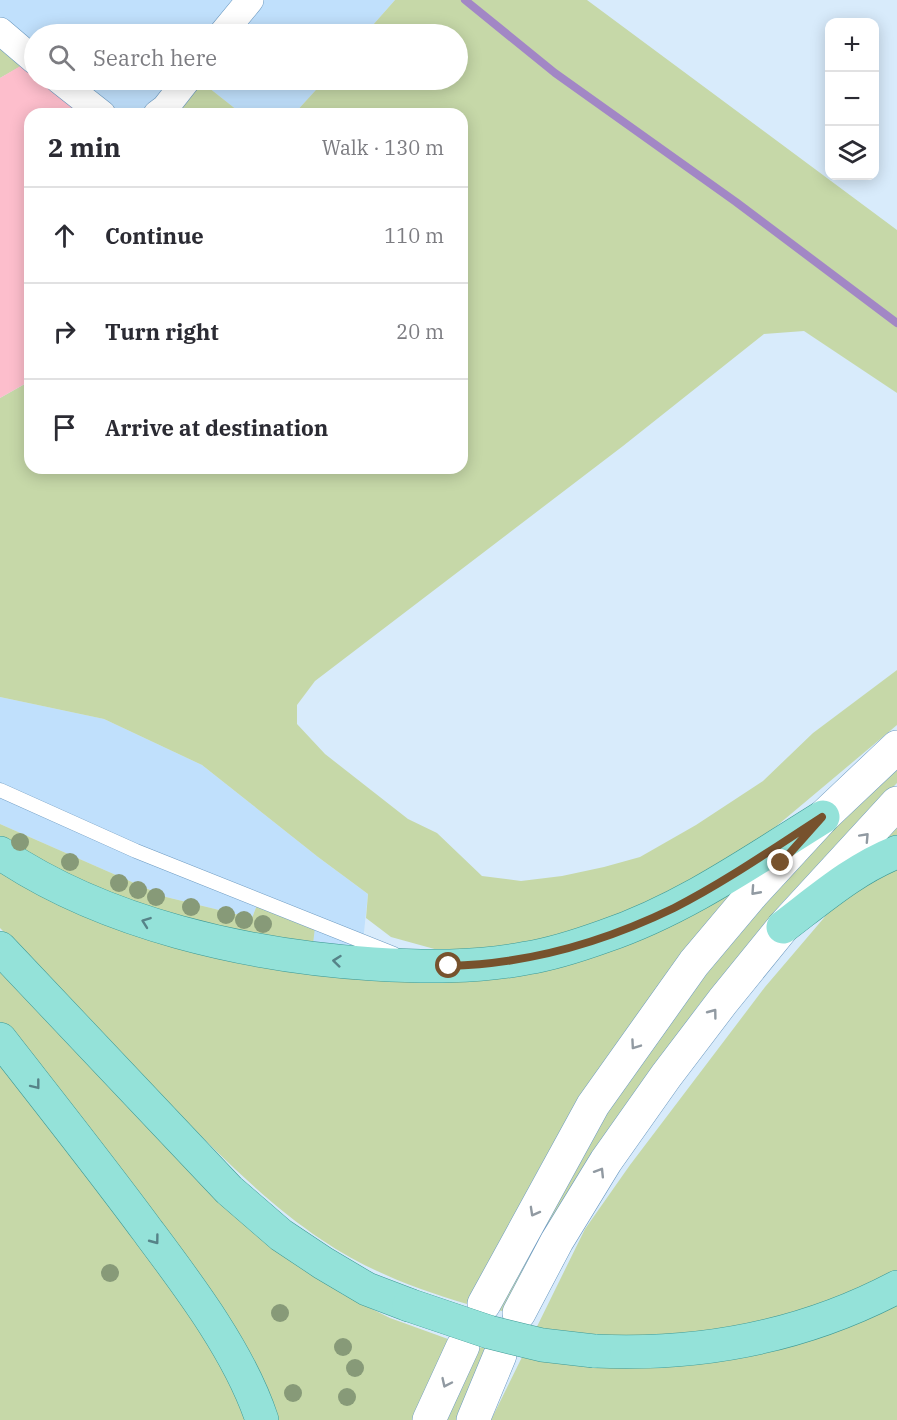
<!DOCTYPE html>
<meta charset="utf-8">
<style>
:root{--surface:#fff;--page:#f2f2f3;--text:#2b2b33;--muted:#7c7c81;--line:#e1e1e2}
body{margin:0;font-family:"IBM Plex Serif",serif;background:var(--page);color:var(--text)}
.controls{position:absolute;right:18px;top:18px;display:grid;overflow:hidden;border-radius:12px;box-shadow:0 3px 15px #0003}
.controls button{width:54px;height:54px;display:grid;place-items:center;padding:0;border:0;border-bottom:2px solid var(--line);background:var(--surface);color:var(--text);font:30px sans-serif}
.stop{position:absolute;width:18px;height:18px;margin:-14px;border:4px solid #77522d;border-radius:50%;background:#fff}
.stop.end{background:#77522d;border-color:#fff;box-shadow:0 2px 6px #0008}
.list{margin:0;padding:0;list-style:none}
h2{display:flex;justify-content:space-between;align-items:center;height:78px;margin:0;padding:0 24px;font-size:26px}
h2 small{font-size:20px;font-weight:400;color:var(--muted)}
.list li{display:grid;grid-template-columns:39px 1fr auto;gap:18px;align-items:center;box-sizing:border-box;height:96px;padding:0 24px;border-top:2px solid var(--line)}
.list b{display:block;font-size:22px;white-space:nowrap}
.list em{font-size:20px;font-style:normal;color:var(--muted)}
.icon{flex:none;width:33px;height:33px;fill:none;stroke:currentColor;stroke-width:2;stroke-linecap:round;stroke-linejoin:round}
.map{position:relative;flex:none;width:897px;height:1420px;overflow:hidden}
.search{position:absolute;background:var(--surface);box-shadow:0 3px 15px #0003;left:24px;top:24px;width:444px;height:66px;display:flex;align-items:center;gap:15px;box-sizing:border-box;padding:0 21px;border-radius:33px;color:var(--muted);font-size:22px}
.panel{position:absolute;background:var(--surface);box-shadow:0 3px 15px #0003;left:24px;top:108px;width:444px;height:366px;border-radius:18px}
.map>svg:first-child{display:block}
</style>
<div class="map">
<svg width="897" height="1420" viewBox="0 0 897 1420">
<rect width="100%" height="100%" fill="#d8ebfb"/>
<path fill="#c0e0fc" d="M0,0H395L365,34H34V60L0,31Z
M59,80H187L160,114H102Z
M199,80H325L294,114H242Z
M0,697L104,719L202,765L318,857L368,894L362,951L313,944L257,905L252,918L166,897L0,824Z"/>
<path fill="#c6d8a8" d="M395,0H587L897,230V393L804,331L764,334L623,446L315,681L297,705V724L325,754L408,819L437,833L482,876L521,881L562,876L604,867L640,857L696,825L763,781L813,733L897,670V725L761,839L661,902L524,946L449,953L391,937L366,918L368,894L318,857L202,765L104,719L0,697V398L30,381V468H462V114H294L325,80H458V34H365Z
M0,31L34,59L0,78Z
M199,80L242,114H160Z
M897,763V783L781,904L698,1006L655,1066L511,1313L497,1310L603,1117L687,998L771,894Z
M0,824L166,897L252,918L257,905L315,927L313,944L263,939L120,901L0,839Z
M897,824V1420H491L585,1229L630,1165L765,987L823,919Z
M0,865L31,883L435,977L736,887L577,1107L541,1165L467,1304C416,1289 366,1270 322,1240C268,1204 222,1157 176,1111C117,1051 59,988 0,928Z
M0,972L155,1135L284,1253L342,1294L390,1318L448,1339L414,1420H272L0,1023Z
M0,1056L193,1311L250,1420H0Z
M477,1347L492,1349L460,1420H444Z"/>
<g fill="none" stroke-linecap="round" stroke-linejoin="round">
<path stroke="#a287c5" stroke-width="8" d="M465,0L555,73L736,202L897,323"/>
</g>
<path fill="#fdbecc" d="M34,58V80H59L102,114H30V381L0,398V78Z"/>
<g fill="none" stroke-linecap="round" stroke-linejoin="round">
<g stroke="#6b99c0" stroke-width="15">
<path id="service" d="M0,790L136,851L394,954"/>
</g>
<g stroke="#6b99c0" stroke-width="28">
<path id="minor" d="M0,31L34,60
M222,34L250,0
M59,80L102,114
M157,114L165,108L187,80"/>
</g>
<g stroke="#6b99c0" stroke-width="34">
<path id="tertiary" d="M484,1304L593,1105L694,963L753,893L823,817L897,747
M519,1313L557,1241L606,1161L666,1076L723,1001L783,927L897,803
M429,1420L463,1346
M473,1420L500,1355"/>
</g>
<g stroke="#3e9995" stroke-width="34">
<path id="primary" d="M0,853C105,924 248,956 373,964C424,967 476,968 527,958C553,954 580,945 605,936C684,909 752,861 823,817
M783,927C820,899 854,869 897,852
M0,948L229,1190L281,1235L323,1263L367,1289L409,1305
M0,1039C49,1102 99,1165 147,1230C189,1286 240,1353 262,1420
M594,1351C701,1356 802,1337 897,1287"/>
</g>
<use href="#service" stroke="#fff" stroke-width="14"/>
<use href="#minor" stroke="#fff" stroke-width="27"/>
<use href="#tertiary" stroke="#fff" stroke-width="33"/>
<use href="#primary" stroke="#94e2d9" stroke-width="33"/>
<g stroke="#3e9995" stroke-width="34" stroke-linecap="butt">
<path id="primary-bridge" d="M409,1305L489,1332L542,1345L594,1351"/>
</g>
<use href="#primary-bridge" stroke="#94e2d9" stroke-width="33"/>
</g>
<g fill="#879a78">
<circle cx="20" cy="842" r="9"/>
<circle cx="70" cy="862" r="9"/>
<circle cx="119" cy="883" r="9"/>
<circle cx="138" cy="890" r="9"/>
<circle cx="156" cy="897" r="9"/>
<circle cx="191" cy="907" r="9"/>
<circle cx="226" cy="915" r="9"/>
<circle cx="244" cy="920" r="9"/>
<circle cx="263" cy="924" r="9"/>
<circle cx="110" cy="1273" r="9"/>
<circle cx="280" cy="1313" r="9"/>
<circle cx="343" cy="1347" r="9"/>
<circle cx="355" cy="1368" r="9"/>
<circle cx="293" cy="1393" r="9"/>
<circle cx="347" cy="1397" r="9"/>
</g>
<defs><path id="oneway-chevron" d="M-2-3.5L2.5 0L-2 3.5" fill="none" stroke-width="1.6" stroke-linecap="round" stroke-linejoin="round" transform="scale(1.5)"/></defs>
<g stroke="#919aa2">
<use href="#oneway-chevron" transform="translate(865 837) rotate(-47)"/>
<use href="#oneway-chevron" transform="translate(755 891) rotate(132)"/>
<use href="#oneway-chevron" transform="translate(713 1013) rotate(-53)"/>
<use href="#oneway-chevron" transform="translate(635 1045) rotate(125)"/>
<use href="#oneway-chevron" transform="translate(600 1172) rotate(-58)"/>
<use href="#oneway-chevron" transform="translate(534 1212) rotate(119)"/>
<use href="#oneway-chevron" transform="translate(446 1383) rotate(115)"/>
</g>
<g stroke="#568388">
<use href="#oneway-chevron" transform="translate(146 922) rotate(-160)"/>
<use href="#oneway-chevron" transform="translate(337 961) rotate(-174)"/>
<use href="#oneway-chevron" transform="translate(36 1085) rotate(52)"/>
<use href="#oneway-chevron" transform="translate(155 1240) rotate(53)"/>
</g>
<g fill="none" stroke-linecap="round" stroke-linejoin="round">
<path stroke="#77522d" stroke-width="8" d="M449,966C527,964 604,942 674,908C725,882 774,848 822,817L781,863"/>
</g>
</svg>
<div class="controls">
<button>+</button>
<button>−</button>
<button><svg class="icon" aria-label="layers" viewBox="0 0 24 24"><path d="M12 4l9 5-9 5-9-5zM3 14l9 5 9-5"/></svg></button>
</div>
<div class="stop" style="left:449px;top:966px"></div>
<div class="stop end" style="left:781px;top:863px"></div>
<div class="search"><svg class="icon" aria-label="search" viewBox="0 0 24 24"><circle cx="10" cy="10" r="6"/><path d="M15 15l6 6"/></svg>Search here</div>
<section class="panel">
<h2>2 min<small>Walk · 130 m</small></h2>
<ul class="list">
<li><svg class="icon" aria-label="ahead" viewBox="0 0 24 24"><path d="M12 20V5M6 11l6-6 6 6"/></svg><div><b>Continue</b></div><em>110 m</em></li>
<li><svg class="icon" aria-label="right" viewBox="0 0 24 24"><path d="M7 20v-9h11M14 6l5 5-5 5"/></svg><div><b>Turn right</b></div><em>20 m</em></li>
<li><svg class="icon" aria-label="arrive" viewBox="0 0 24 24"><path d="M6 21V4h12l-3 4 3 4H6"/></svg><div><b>Arrive at destination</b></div></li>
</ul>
</section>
</div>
